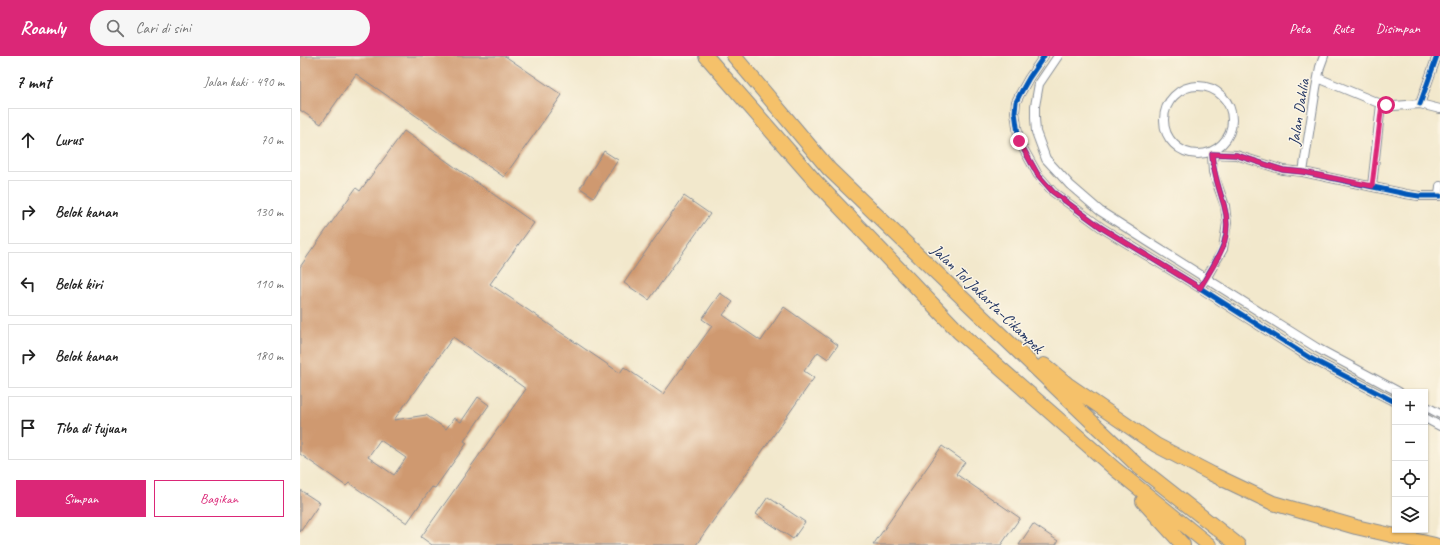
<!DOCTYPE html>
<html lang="id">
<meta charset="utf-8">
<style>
:root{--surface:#fff;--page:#f6f6f6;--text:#222;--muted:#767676;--line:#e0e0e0;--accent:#db2777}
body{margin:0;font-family:Caveat,sans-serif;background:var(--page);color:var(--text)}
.controls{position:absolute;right:12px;bottom:12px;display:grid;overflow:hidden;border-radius:0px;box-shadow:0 1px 3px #0004}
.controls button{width:36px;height:36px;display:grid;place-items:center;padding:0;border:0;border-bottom:1px solid var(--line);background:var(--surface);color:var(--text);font:20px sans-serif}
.stop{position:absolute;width:12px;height:12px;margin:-9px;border:3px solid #db2777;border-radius:50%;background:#fff}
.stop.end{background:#db2777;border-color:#fff;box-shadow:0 1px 4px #0008}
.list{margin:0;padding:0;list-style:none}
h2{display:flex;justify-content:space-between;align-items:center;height:52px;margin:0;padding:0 16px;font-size:17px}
h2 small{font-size:13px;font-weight:400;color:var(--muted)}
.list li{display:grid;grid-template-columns:26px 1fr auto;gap:12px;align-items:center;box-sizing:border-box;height:64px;margin:0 8px 8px;padding:0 8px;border:1px solid var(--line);border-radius:0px}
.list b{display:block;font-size:15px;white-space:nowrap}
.list em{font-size:13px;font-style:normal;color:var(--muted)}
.actions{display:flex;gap:8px;padding:12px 16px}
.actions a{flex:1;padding:9px 0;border:1px solid var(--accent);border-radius:0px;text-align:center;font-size:14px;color:var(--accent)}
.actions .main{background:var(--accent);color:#fff}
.icon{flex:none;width:22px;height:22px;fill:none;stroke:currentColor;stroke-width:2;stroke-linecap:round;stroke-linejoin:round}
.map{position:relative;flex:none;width:1140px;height:489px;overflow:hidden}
header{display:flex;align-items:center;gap:24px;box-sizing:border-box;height:56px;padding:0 20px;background:var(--accent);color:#fff}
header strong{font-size:19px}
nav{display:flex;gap:22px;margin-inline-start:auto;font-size:14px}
.search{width:280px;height:36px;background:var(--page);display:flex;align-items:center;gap:10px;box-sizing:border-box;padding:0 14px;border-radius:22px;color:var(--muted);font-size:15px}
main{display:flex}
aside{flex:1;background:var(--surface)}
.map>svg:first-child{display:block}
</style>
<header>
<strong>Roamly</strong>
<div class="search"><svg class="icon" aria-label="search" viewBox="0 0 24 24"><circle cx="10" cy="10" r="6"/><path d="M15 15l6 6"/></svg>Cari di sini</div>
<nav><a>Peta</a><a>Rute</a><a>Disimpan</a></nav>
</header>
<main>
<aside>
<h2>7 mnt<small>Jalan kaki · 490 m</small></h2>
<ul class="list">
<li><svg class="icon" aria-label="ahead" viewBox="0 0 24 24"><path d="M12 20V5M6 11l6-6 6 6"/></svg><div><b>Lurus</b></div><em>70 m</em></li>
<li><svg class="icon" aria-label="right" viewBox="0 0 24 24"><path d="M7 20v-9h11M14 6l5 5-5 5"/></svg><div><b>Belok kanan</b></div><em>130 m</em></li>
<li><svg class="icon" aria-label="left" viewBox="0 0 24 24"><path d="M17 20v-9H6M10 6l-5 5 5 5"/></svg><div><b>Belok kiri</b></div><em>110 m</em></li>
<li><svg class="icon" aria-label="right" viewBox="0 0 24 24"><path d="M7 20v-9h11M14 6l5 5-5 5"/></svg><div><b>Belok kanan</b></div><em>180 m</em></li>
<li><svg class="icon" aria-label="arrive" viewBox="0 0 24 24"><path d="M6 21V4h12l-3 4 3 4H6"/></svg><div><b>Tiba di tujuan</b></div></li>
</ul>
<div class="actions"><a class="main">Simpan</a><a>Bagikan</a></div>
</aside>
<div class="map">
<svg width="1140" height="489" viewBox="0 0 1140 489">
<rect width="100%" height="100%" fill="#fcf5e5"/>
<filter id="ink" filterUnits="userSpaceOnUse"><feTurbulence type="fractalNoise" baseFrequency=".025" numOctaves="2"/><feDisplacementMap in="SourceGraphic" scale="8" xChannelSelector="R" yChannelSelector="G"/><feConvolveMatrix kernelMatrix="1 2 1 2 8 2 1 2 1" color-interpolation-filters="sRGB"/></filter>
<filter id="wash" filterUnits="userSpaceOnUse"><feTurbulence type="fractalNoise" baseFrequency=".012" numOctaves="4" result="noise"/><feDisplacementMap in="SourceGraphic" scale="16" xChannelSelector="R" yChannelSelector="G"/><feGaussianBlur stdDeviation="0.9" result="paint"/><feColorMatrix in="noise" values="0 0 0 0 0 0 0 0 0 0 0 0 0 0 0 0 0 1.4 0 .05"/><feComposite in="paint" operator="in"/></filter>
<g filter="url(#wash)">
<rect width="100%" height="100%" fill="#f2e8cc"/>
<g id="blocks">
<path fill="#cf996f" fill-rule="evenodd" d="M0,0H205L262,39L204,121L56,18L21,68L0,54Z
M104,75L234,167L190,228L320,317L324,311L363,338L412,270L402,263L420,237L433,246L423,259L461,285L484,251L538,289L528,303L518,296L504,315L514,322L396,489H132L121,481L226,333L153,281L94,364L126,359L146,373L154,362L161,366L178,341L189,349L164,385L167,387L135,432L132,431L107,467L49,427L46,430L0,398V211L56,132L60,135ZM80,384L106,402L94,419L68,401Z
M304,95L318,104L294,141L280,132Z
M384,140L410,158L349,244L324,227Z
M642,390L665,406L656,418L720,462L701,489H573Z
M0,434L20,447L0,476Z
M468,441L505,466L493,483L456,458Z
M733,468L758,485L756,489H719Z"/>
</g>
</g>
<g filter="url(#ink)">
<use href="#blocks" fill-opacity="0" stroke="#868c95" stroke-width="1"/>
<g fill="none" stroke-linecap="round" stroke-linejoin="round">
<g stroke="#868c95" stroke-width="10">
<path id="street" d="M744,0L729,22L720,38L716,46L715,56L719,85L738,119L753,136L802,172L900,232L1010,302L1095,346
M758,0L739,28L735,50V62L736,76L746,103L770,129L800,155L850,187L1017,292L1099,336
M1018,22L1081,48L1094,50L1120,48L1140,53
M864 64a34 34 0 1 1 68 0a34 34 0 1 1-68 0Z
M1120,48L1137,0
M1003,116L1016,32L1020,11L1024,0
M1072,130L1081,48
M1139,140L1140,130
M904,226L923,193L927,167L925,150L913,116L912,98L936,99L983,114L1003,116L1106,138L1119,140H1140
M1125,350L1140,358
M1125,362L1140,370"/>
</g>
<g stroke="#868c95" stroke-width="16">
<path id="highway" d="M406,0L515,125L659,276L815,413L909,489
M434,0L529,113L674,253L839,411L938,489
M744,309L767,328L856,389L912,418L973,447L1056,471L1135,489
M843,445L883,489"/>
</g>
<use href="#street" stroke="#fff" stroke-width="8"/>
<use href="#highway" stroke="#f5c16b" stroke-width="14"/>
<g stroke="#fcf5e5" stroke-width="8">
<path id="cycleway" d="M744,0L729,22L720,38L716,46L715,56L719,85L738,119L753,136L802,172L900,232L1010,302L1095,346
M1120,48L1137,0
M900,232C916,203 934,184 924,149C919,132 913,116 912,98L936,99L983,114L1003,116L1106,138L1119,140H1140"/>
</g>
<use href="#cycleway" stroke="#0057b8" stroke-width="5"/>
</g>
</g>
<g fill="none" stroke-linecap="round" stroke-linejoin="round" filter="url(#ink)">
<path stroke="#db2777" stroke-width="5" d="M719,85L738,119L753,136L802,172L900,232C917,203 934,184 924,149C919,132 913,116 912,98L936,99L983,114L1003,116L1072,130L1082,48L1086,49"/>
</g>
<g text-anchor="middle" stroke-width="3" stroke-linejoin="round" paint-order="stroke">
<g font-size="16" fill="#1b2f5e" stroke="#fcf5e5">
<text transform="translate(998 56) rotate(-81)" y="6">Jalan Dahlia</text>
<text transform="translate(688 242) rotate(44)" y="6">Jalan Tol Jakarta–Cikampek</text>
</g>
</g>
</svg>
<div class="controls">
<button>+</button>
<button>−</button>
<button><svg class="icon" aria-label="locate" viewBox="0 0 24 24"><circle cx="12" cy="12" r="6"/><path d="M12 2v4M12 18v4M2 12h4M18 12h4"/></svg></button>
<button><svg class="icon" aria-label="layers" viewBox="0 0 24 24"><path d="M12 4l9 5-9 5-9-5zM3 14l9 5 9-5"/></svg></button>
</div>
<div class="stop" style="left:1086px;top:49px"></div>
<div class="stop end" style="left:719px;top:85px"></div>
</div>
</main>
